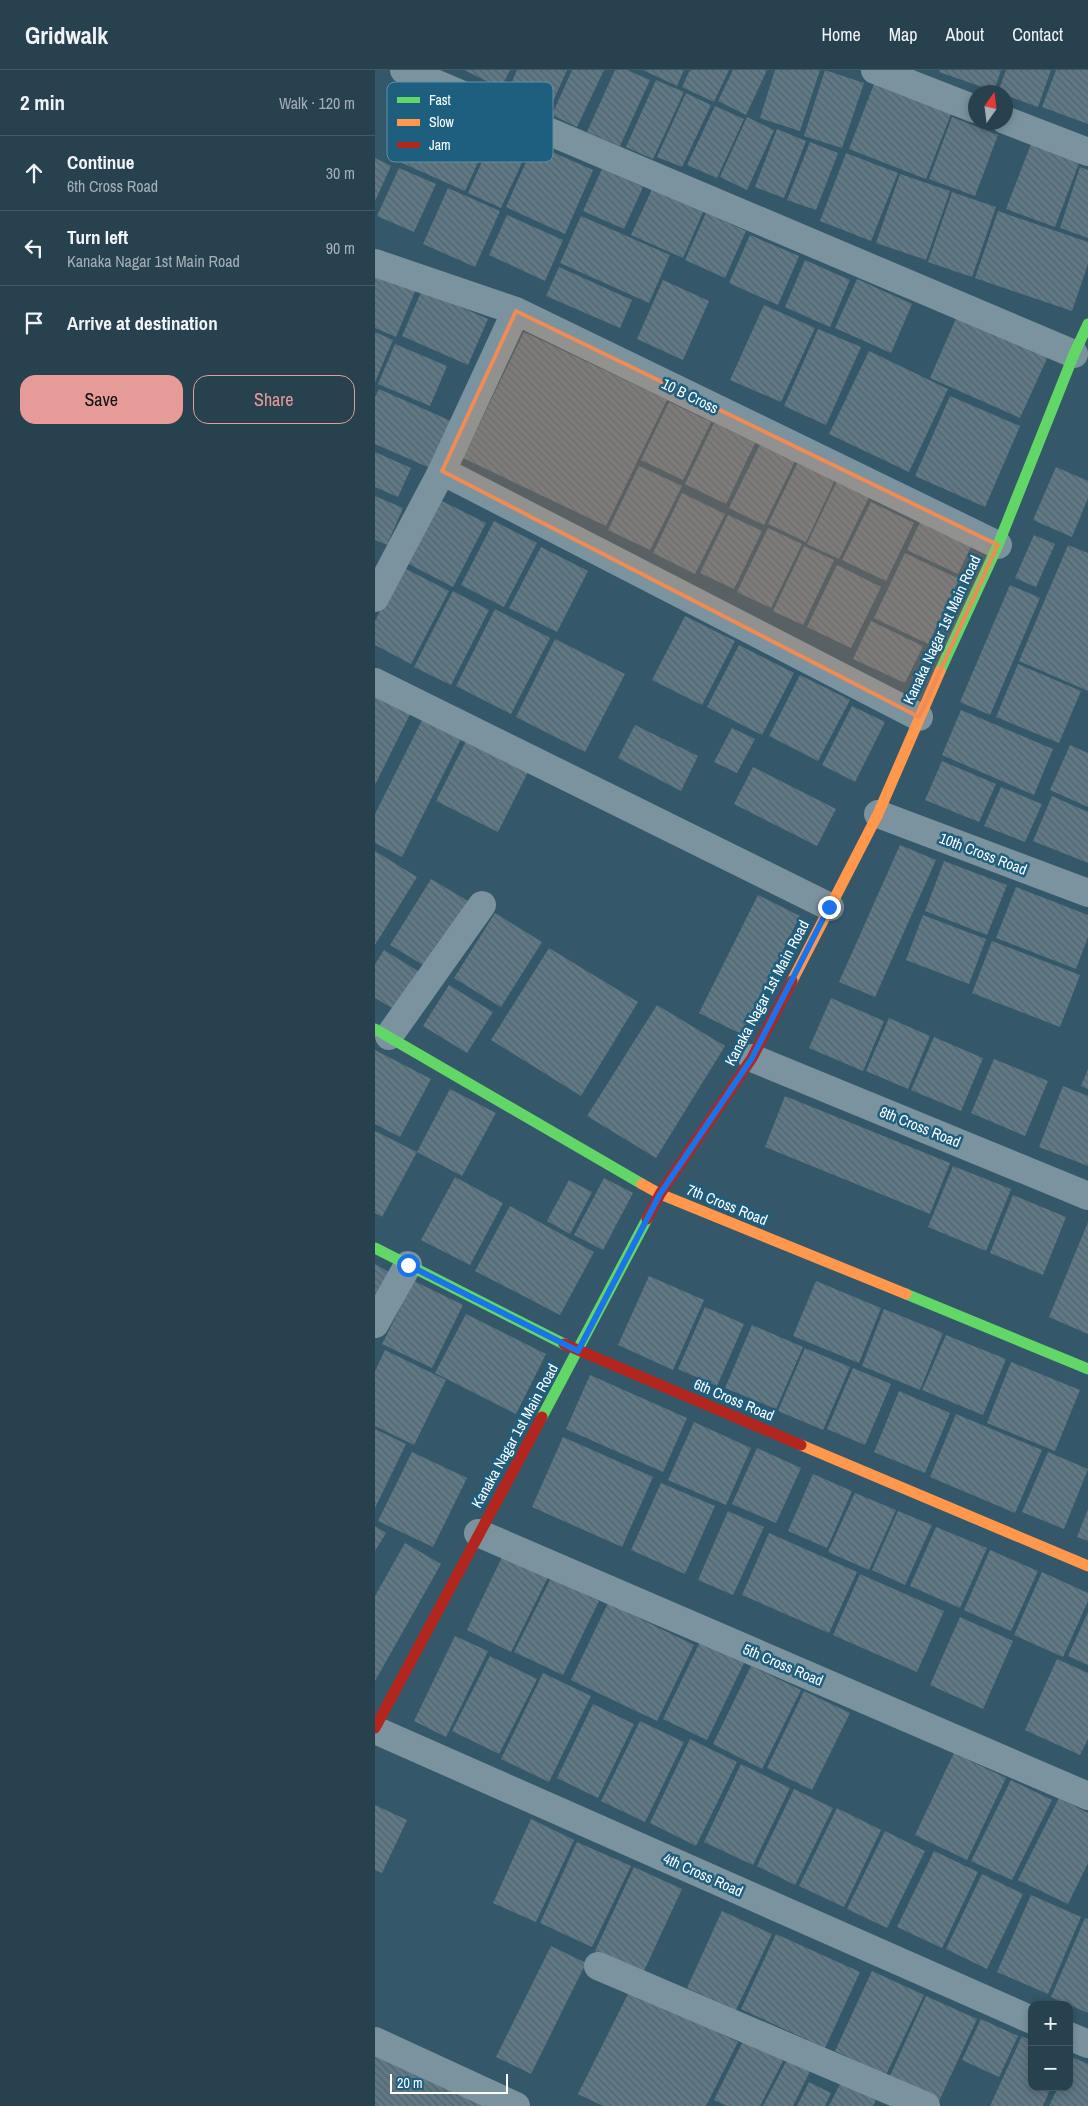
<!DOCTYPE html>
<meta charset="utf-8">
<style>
:root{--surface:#27414f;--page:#334c59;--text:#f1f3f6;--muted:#a4afb7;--line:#435a66;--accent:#e69b98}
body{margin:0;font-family:"Archivo Narrow",sans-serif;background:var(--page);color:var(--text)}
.controls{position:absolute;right:15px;bottom:15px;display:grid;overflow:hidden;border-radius:10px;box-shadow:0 2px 8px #0003}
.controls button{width:45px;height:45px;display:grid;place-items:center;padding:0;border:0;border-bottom:1px solid var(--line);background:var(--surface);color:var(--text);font:25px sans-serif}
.compass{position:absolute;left:593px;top:15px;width:45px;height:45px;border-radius:50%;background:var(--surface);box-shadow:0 2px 8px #0003;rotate:14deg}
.scale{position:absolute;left:15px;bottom:12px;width:118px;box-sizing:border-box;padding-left:5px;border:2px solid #fff;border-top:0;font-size:14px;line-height:18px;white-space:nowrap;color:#fff;-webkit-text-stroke:4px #1e5f7f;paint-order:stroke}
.stop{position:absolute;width:15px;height:15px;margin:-11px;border:4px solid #1a73e8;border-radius:50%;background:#fff}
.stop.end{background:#1a73e8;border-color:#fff;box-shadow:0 1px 5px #0008}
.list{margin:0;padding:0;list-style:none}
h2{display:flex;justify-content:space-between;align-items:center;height:65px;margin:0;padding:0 20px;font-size:21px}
h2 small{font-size:16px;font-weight:400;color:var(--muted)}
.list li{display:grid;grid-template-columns:32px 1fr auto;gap:15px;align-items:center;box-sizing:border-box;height:75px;padding:0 20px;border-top:1px solid var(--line)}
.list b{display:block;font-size:19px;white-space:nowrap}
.list p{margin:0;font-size:16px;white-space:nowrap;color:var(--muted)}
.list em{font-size:16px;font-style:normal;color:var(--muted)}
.actions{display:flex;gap:10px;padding:15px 20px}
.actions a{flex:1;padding:11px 0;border:1px solid var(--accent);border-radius:15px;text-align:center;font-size:18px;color:var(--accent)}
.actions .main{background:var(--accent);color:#111}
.icon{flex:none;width:28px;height:28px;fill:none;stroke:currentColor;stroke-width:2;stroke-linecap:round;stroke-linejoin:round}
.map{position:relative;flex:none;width:713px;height:2036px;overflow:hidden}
header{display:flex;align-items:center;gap:30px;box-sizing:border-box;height:70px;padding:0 25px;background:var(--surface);border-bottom:1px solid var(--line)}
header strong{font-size:24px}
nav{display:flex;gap:28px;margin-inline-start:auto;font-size:18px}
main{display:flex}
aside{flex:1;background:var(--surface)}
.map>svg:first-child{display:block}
</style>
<header>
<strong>Gridwalk</strong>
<nav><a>Home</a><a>Map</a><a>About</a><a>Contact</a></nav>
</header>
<main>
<aside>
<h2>2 min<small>Walk · 120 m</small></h2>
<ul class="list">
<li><svg class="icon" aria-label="ahead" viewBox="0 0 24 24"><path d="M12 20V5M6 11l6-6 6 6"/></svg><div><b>Continue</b><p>6th Cross Road</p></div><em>30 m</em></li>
<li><svg class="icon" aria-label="left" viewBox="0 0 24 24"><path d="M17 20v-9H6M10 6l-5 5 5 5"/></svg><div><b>Turn left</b><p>Kanaka Nagar 1st Main Road</p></div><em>90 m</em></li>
<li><svg class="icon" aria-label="arrive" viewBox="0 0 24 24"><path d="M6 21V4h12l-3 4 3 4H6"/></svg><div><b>Arrive at destination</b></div></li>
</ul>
<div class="actions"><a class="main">Save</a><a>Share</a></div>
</aside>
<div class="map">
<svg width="713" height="2036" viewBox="0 0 713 2036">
<defs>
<pattern id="building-back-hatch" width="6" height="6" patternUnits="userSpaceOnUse" patternTransform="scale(1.25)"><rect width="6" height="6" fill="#5f7986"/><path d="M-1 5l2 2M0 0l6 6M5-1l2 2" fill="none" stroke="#566269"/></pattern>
</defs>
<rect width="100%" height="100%" fill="#345769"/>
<path fill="url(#building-back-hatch)" d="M89,0H135L126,18Z
M142,0H192L172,45L131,26Z
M197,0H229L202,57L177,45Z
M240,0H252L275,10L245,76L212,62Z
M268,0H309L302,16Z
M315,0H354L339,32L307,17Z
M358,0H392L371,45L343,31Z
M400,0H445L425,61L385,48Z
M450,0L489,13L467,78L429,66Z
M565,0H626L619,21L564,2Z
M631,0H676L663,37L630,25V22H623Z
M681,0H713V54L667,37Z
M281,10L309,22L278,89L251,77Z
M499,14L576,44L551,109L474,79Z
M47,23L120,55L90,121L18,89Z
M311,23L336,35L307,97L282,87Z
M340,36L369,49L342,108L312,95Z
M372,47L399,60L372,120L345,107Z
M577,47L623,65L600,126L554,109Z
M123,56L157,71L126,138L93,123Z
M402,59L431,71L409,128L380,117Z
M435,72L463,83L441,140L412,130Z
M159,74L218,100L190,164L131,137Z
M656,74L704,93L680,157L631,139Z
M471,83L523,103L496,171L445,151Z
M0,88L16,96L0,131Z
M705,97L713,100V168L685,158Z
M24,98L61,114L39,162L2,146Z
M227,99L268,117L249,159L208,141Z
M525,104L575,121L551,190L501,173Z
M73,118L125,141L100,197L48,174Z
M277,119L328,142L308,188L256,165Z
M577,122L621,137L597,207L553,192Z
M623,141L713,172V194L697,241L600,208Z
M331,143L371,161L350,208L310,190Z
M132,145L188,170L170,211L114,185Z
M206,146L295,185L274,233L185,193Z
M375,165L424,186L403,235L354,213Z
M430,190L475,210L455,257L410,237Z
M184,197L257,230L245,258L171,226Z
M0,201L41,219L21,267L0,258Z
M482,209L537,234L516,283L460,258Z
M288,210L334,231L308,290L262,269Z
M47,220L113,249L93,295L27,266Z
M389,235L440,258L406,332L355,310Z
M583,244L674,284L645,348L555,308Z
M443,259L486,277L451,355L409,336Z
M0,262L18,270L0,312Z
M149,262L292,330L231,456L88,388Z
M20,274L72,296L55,336L3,314Z
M494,281L573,319L534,402L454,364Z
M4,319L76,351L55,398L0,374V327Z
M575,326L645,356L610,437L540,406Z
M294,332L336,352L308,410L266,390Z
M339,353L380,373L351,434L310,414Z
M385,375L420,391L389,455L354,438Z
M0,382L36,398L23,427L0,417Z
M423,392L460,410L431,472L393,454Z
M264,396L307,416L275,480L233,460Z
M681,397L713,411V428L697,467L658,450Z
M462,411L494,427L464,489L432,474Z
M307,423L350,444L320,504L278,483Z
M0,426L28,438L12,475L0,470Z
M63,429L111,453L78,517L30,492Z
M496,432L539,453L511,511L467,490Z
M353,445L387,461L359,519L325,503Z
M546,450L597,474L583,504L532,480Z
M119,451L162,473L129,537L86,515Z
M393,458L427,474L396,538L362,522Z
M659,465L680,474L661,517L640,508Z
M693,475L713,483V621L644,591Z
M429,476L459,490L428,555L398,541Z
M166,477L213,501L182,562L134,538Z
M530,483L584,509L553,574L499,548Z
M462,495L506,517L476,578L432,557Z
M27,497L74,521L36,594L0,575V551Z
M635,515L665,528L615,645L585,632Z
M78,521L114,540L76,615L39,597Z
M120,539L175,568L136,644L81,616Z
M310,546L360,571L327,635L277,610Z
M496,551L548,576L530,613L478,589Z
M180,569L250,604L210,682L141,647Z
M364,575L419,603L387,665L332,637Z
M643,594L706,621L684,673L621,647Z
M425,605L475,630L443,691L394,666Z
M0,619L38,638L0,715Z
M477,636L510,652L480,712L447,695Z
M586,640L678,679L659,725L567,685Z
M48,648L87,667L27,787L0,773V744Z
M260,655L323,686L306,721L243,688Z
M357,658L380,669L362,703L339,692Z
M92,669L154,700L123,762L61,731Z
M695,675L713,683V737L675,720Z
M567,691L621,714L604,752L550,730Z
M378,697L461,739L442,776L359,734Z
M626,717L667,734L650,772L609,756Z
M677,726L713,742V793L658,771Z
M525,775L561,790L500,927L464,912Z
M0,781L42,807L0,875Z
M569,791L632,815L612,865L550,841Z
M56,809L93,831L53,898L15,875Z
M641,817L713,845V867L701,899L621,868Z
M383,825L425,846L366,964L324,943Z
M120,843L167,872L126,937L79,908Z
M548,845L611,869L594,914L531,890Z
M617,871L705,905L685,957L597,923Z
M174,878L263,932L206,1026L116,970Z
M9,880L46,903L22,941L0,928V894Z
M74,915L118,942L92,983L48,956Z
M456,928L509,951L488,1001L434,978Z
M282,935L350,976L281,1088L212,1046Z
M514,948L555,966L533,1019L491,1001Z
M559,967L608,988L586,1041L536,1020Z
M0,980L56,1009L25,1067L0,1054Z
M619,989L673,1011L650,1066L596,1043Z
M713,999V1019L706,1016Z
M688,1016L713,1026V1096L664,1077Z
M75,1019L121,1043L87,1106L42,1082Z
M410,1026L575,1093L555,1144L390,1077Z
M0,1061L42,1082L7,1147L0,1143Z
M578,1096L636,1119L611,1181L553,1157Z
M80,1107L128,1133L95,1195L46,1170Z
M229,1108L258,1123L228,1180L199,1165Z
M194,1110L217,1122L195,1164L172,1151Z
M638,1125L691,1147L668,1205L615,1183Z
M135,1136L219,1182L185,1245L100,1201Z
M713,1152V1264L674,1247Z
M0,1194L21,1206L0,1244Z
M274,1206L329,1230L298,1300L243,1275Z
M39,1211L88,1235L57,1298L7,1274Z
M441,1211L506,1238L484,1293L418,1266Z
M330,1237L369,1254L342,1316L303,1299Z
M509,1239L568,1263L545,1320L487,1296Z
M91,1244L171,1284L141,1344L60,1303Z
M377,1255L428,1277L401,1339L350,1318Z
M571,1265L631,1289L608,1345L547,1320Z
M430,1278L475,1297L448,1360L403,1341Z
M10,1280L71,1310L39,1375L0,1356V1301Z
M636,1292L705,1320L680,1381L612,1353Z
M478,1298L516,1314L490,1375L452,1359Z
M215,1305L312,1348L288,1402L191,1359Z
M524,1321L575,1343L550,1403L499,1382Z
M581,1344L667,1380L640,1443L555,1407Z
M319,1352L376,1378L351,1435L293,1410Z
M0,1359L31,1374L0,1438Z
M188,1367L278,1407L247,1477L157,1437Z
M382,1378L426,1398L401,1453L357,1434Z
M37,1382L92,1408L58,1477L3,1451Z
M673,1382L713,1399L689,1459L647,1442Z
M438,1404L477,1421L452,1478L413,1461Z
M286,1413L340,1436L310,1504L256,1480Z
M480,1423L521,1440L494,1500L453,1482Z
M713,1439V1471L702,1467Z
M353,1441L389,1457L358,1525L323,1510Z
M523,1441L557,1455L530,1515L497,1500Z
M0,1456L11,1463L0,1481Z
M561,1457L612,1478L585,1538L535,1516Z
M394,1463L482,1502L454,1563L367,1525Z
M30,1473L66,1494L0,1611V1526Z
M615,1480L663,1501L636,1561L589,1540Z
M129,1483L174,1505L136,1582L92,1560Z
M667,1502L713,1523V1531L688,1587L639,1565Z
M485,1504L569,1541L542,1602L458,1565Z
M176,1508L224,1531L188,1605L139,1582Z
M233,1533L319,1575L282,1651L196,1610Z
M713,1542V1595L693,1586Z
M585,1547L638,1571L608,1639L555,1615Z
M80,1566L113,1581L71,1667L39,1651Z
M325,1572L369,1593L332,1670L288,1649Z
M115,1586L162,1609L124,1684L77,1661Z
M682,1589L713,1603V1669L705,1685L650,1660Z
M376,1596L426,1620L387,1699L338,1674Z
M168,1603L216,1626L174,1712L126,1689Z
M429,1621L475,1643L437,1720L392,1698Z
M218,1634L259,1654L223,1728L182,1708Z
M265,1651L309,1672L270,1752L226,1731Z
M315,1669L362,1692L321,1776L275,1753Z
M579,1683L631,1708L592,1790L540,1765Z
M366,1694L415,1718L378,1795L329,1772Z
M636,1710L677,1730L637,1810L596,1791Z
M419,1719L458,1738L420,1815L382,1796Z
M684,1728L713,1743V1793L693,1834L643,1810Z
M0,1735L32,1750L7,1803L0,1800Z
M462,1738L506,1760L469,1837L424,1816Z
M156,1749L199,1770L161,1852L118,1833Z
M510,1761L550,1781L512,1858L472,1839Z
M202,1772L256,1796L217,1877L165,1853Z
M559,1781L603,1802L567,1878L522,1857Z
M259,1797L307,1819L268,1903L220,1881Z
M607,1804L648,1824L612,1899L571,1879Z
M656,1825L706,1847L673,1924L622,1902Z
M347,1841L397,1864L361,1940L312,1918Z
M710,1848L713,1849V1943L676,1927Z
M401,1864L485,1902L450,1978L366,1939Z
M176,1876L211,1893L156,2004L121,1987Z
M497,1901L549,1925L511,2005L460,1981Z
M255,1920L363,1972L331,2036H228L203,2024Z
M551,1926L602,1949L564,2031L514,2008Z
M606,1949L643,1966L624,2007L587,1990Z
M647,1966L657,1971V2017H676L668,2036H615Z
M370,1967L410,1987L385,2036H352L339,2030Z
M0,1985L111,2036H0Z
M697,1987L713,1994V2036H674L683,2017H694V1993Z
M413,1988L436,1999L418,2036H388Z
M467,2010L502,2028L498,2036H454Z
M434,2012L456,2023L450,2036H422Z"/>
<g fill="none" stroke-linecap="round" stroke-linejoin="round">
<path stroke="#7a939f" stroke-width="28" d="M29,0L699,284
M500,0L600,39
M630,50L713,82
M0,193L141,241L623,475
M67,401L141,241
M0,528L67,401L544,647
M0,612L455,837
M503,744L713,823
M14,966L107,835
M377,988L713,1126
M0,1254L33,1195
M103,1463L713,1726
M0,1660L657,1950
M223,1896L551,2036
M694,1966L713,1974
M0,1971L141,2036"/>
<path stroke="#63d668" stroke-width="11" d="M565,601L623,475L699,284L713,254
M0,959L267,1114
M0,1178L189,1274
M531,1224L713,1299
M167,1347L272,1149"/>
<path stroke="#ff974d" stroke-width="11" d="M417,911L503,744L565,601
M267,1114L285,1124L531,1224
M426,1375L713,1496"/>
<path stroke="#b3261e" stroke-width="11" d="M272,1149L285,1124L377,988L417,911
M189,1274L426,1375
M0,1658L167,1347"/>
</g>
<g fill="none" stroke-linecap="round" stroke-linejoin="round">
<path stroke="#1a73e8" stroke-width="6" d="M33,1195L203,1281L285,1124L377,988L454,837"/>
</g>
<path fill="#ef8b55" fill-opacity="0.2" stroke="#ef8b55" stroke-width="4" stroke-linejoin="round" d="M141,241L623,475L544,647L67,401Z"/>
<g text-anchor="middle" stroke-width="5" stroke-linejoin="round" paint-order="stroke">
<g font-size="15" fill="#fff" stroke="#1e5f7f">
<text transform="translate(315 326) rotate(26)" y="5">10 B Cross</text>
<text transform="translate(567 560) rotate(-65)" y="5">Kanaka Nagar 1st Main Road</text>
<text transform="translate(608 784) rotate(21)" y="5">10th Cross Road</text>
<text transform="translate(392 923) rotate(-62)" y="5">Kanaka Nagar 1st Main Road</text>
<text transform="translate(545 1057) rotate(22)" y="5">8th Cross Road</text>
<text transform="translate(352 1135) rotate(22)" y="5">7th Cross Road</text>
<text transform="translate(359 1330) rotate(23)" y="5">6th Cross Road</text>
<text transform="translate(140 1366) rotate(-61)" y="5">Kanaka Nagar 1st Main Road</text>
<text transform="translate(408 1595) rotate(23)" y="5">5th Cross Road</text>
<text transform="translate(328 1805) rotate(24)" y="5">4th Cross Road</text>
</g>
</g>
<rect x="12" y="12" width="166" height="80" rx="8" fill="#1e5f7f" stroke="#628fa5" stroke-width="1"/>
<rect x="22" y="27" width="23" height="6" fill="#63d668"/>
<rect x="22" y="49" width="23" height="7" fill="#ff974d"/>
<rect x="22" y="72" width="23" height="6" fill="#b3261e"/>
<g font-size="14" fill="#fff">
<text x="54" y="35">Fast</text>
<text x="54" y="57">Slow</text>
<text x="54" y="80">Jam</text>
</g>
</svg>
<div class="controls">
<button>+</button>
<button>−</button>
</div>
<svg class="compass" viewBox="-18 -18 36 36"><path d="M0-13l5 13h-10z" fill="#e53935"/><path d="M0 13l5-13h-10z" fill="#a4afb7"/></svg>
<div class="scale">20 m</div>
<div class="stop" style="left:33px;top:1195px"></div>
<div class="stop end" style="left:454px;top:837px"></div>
</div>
</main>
